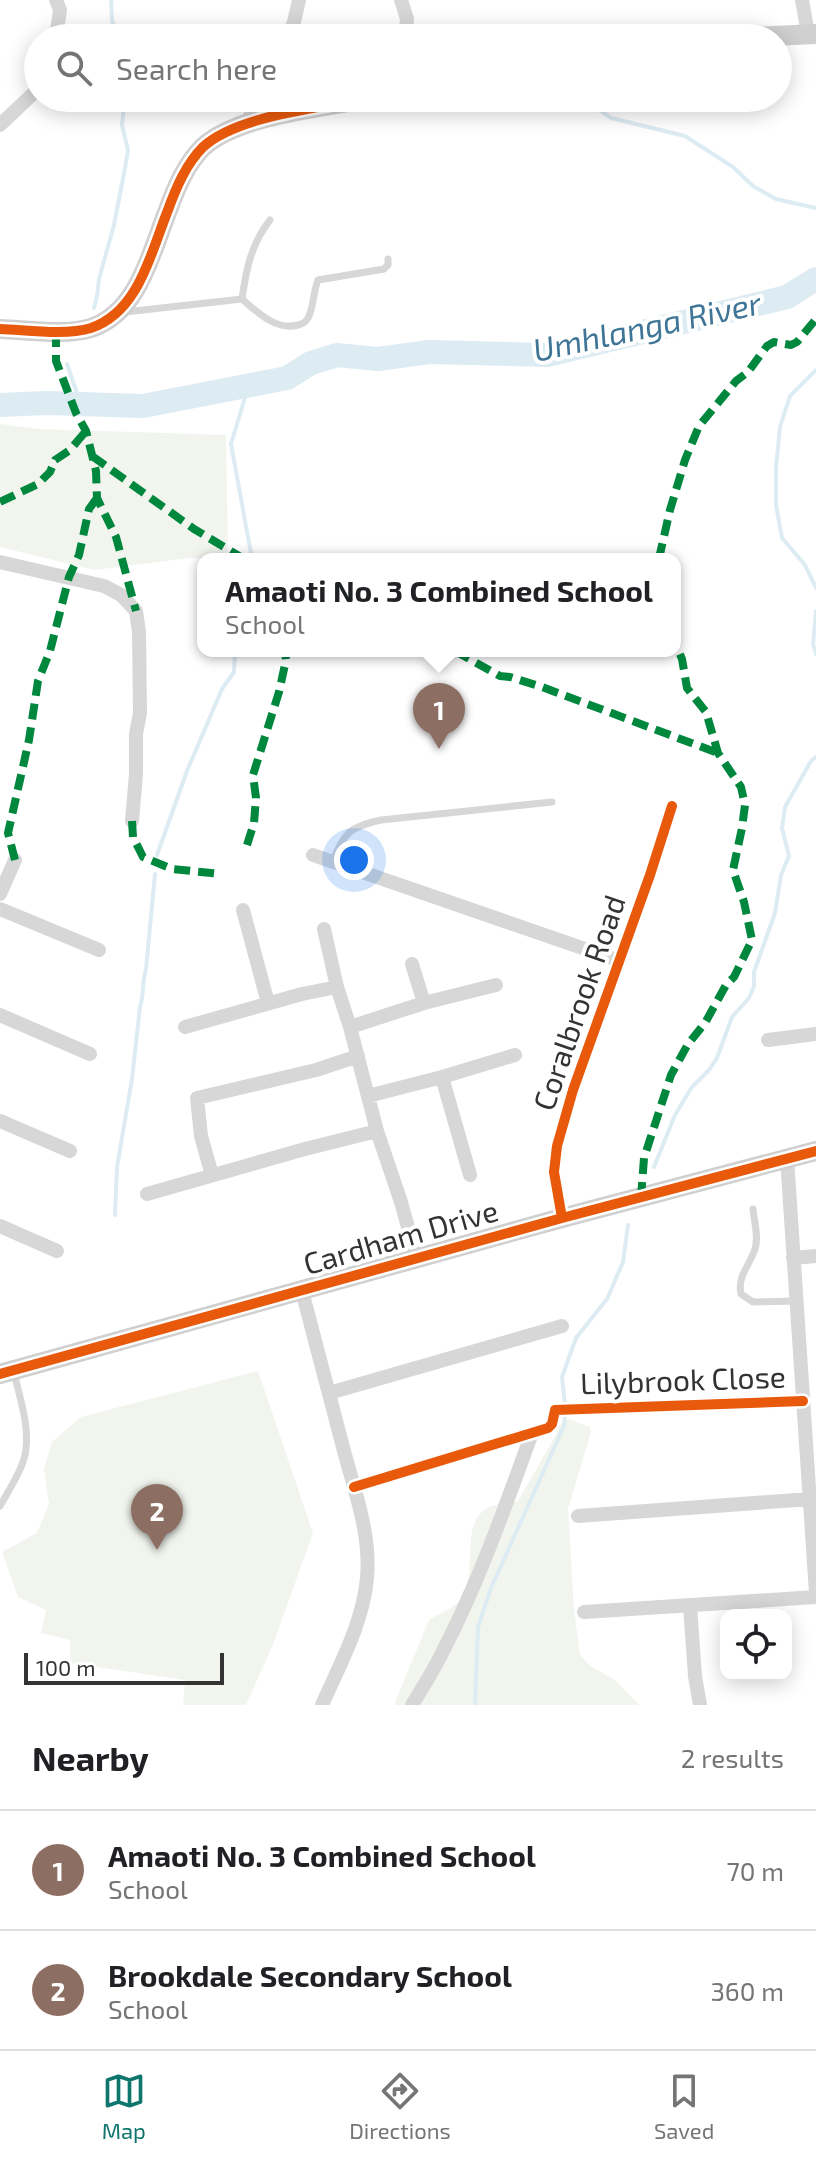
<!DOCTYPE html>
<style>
:root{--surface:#fff;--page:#f2f2f2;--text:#202124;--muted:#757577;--line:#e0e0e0;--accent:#0f766e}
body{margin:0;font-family:"Exo 2",sans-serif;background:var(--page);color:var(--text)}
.controls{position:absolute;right:24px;bottom:24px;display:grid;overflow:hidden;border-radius:16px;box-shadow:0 4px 20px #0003}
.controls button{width:72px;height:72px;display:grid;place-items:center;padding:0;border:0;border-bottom:2px solid var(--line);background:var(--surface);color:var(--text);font:40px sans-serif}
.scale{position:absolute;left:24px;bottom:20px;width:200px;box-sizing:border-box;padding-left:8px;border:4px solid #333;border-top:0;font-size:22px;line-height:28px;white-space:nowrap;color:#333;-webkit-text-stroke:6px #fff;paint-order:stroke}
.you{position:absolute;left:354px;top:860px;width:28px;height:28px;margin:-20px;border:6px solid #fff;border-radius:50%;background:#1a73e8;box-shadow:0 0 0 12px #1a73e833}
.badge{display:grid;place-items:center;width:52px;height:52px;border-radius:50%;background:var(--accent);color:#fff;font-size:26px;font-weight:700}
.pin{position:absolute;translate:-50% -66px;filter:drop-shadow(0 2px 4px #0008)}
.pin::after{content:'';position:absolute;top:42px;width:28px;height:24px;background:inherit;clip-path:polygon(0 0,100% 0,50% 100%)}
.popup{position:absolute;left:197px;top:553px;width:484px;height:104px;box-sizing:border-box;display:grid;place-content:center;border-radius:16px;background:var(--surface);filter:drop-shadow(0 2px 6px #0005);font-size:26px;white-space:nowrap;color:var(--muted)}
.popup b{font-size:30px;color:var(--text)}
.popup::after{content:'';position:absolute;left:50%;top:100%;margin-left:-16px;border:16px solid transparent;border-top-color:var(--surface)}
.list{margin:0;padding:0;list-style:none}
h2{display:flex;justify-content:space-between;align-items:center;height:104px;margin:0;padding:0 32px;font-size:34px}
h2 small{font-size:26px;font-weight:400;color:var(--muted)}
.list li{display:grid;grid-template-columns:52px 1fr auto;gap:24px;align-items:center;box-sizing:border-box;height:120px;padding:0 32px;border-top:2px solid var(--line)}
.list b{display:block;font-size:30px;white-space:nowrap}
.list p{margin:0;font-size:26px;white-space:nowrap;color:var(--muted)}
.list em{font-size:26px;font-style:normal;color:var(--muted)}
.icon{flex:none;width:44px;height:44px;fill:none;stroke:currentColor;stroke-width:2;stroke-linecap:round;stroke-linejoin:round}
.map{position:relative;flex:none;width:816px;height:1705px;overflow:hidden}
.search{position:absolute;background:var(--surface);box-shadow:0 4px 20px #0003;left:24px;right:24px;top:24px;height:88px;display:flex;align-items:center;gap:20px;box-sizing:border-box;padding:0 28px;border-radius:44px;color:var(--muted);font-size:30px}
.sheet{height:344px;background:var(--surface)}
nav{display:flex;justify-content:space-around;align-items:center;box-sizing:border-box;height:112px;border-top:2px solid var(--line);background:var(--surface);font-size:22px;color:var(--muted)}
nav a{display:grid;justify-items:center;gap:4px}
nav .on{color:var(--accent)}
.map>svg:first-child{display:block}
</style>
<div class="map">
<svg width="816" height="1705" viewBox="0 0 816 1705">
<rect width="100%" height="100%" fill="#fff"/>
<path fill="#f1f5ed" d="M0,424L39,429L226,435L228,559L189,558L94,570L0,547Z
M258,1371L313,1533L274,1642L246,1705H183L185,1680L70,1663V1640L41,1633L46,1610L18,1597L2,1552L37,1533L49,1504L44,1469L52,1442L81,1417Z
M569,1419L590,1427L591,1432L568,1509L574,1610L580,1655L590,1666L615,1680L639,1705H394L429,1620C437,1614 450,1610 457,1603C482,1579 457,1526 487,1508C494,1504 509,1503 518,1501L556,1435L559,1425Z"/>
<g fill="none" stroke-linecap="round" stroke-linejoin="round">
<path stroke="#ddebf3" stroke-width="4" d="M111,0L112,20L118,38
M598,109L611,118L685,136L733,167L753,186L776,199L816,208
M94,308L97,296L99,279L114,225L125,168L128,150L122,125L125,98
M67,364L81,405
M816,370L790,396L780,427L776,467V505L782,538L805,565L816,588
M249,384L231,444L252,559
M816,611L813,644L816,654
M157,855L187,771L222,689L234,672L235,651
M654,1167L675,1115L692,1087L709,1070L717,1058L732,1017L749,998L754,986V972L775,913L781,875L789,856L782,828L785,807L811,761L816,757
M115,1215L117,1167L132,1079L140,1007C144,995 142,982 146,969L155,874
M565,1405L562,1377L576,1338L607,1299L623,1262L628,1225
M475,1705L478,1627L491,1588L564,1426L565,1414"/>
<path stroke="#ddebf3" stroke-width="24" d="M0,405L47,403L143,406L287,378L311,363L337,355L378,359L429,352L547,355L787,297L816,279"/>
<path stroke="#d7d7d7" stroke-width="7" d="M242,299C257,312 276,331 298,325C302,324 306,322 308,318C314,307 313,292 318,280L384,269L388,265V259
M125,312L242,299C246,270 251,244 270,220
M332,862C346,832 347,828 381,820L552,802
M753,1209C754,1221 759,1237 755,1249C750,1265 737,1276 741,1294L753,1302L796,1301
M0,1506C9,1490 25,1466 26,1448C29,1423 19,1396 14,1372"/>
<path stroke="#d7d7d7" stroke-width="14" d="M56,0L60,10L56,38
M401,0L407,19L405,38
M802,0L808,34
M287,38L294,22L299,0
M247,124L257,98
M0,125L38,89
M0,562L104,586L121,595L136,611L139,632L140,713L136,734V774L132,821
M313,855L620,961
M0,894L15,860
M0,909L99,950
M243,910L268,1003
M324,929L337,987L350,1027L377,1131L401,1202L417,1260
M412,964L424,1003
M0,1015L90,1054
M185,1027L302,994L337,987
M350,1027L424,1003L496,985
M768,1040L816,1034
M442,1077L470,1175
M368,1096L442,1077L515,1055
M0,1121L70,1151
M787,1158L816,1593
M212,1175L201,1136L197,1098L316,1070L358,1056
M147,1194L305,1149L377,1131
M562,1218L554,1172L557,1146L573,1090L650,875L672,806
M0,1226L57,1251
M793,1258L816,1256
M302,1291C316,1345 330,1398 344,1451C355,1492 371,1535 367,1578C363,1623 340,1664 322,1705
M329,1393L562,1326
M354,1487L548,1428L552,1424L555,1410L803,1401
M578,1516L810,1499
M690,1605L695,1676L700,1705
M584,1612L816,1597
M412,1705C423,1687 434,1670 443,1651C479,1582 505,1507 532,1433"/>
<path stroke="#d0d0d0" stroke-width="20" d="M731,38L816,34
M0,329C27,330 65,336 91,328C139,312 151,252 168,210C176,188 186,164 203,147C238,115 324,107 371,98
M0,1374L562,1218L816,1151"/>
<path stroke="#00873e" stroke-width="8" stroke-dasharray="16 8" stroke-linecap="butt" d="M56,331V361L76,413L86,431L96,471L97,498L116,537L136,611
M92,456L194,529L244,559
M0,502L38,484L50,472L55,460L70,450L86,431
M661,559L660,554L670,510L685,460L699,426L736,381L748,372L767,346L774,342L791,345L797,342L816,319
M455,651L500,676L510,677L542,687L718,753
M132,821L133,837L143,857L172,869L221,874
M247,845L254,823L256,798L253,775L279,692L286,660L285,651
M15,860L8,833L29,740L38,681L50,651L69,577L79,555L89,509L97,498
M641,1198L644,1158L671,1075L688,1044L705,1023L726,985L734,977L752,940L744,902L733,870L742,828L745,805L741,787L718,753L706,712L687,688L682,659L676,645L675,621"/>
<g stroke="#fff" stroke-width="15">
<path id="cycleway" d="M0,329C27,330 65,336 91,328C139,312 151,252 168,210C176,188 186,164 203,147C238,115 324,107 371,98
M562,1218L554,1172L557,1146L573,1090L650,875L672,806
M0,1374L562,1218L816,1151
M354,1487L548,1428L552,1424L555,1410L803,1401"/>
</g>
<use href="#cycleway" stroke="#e8590c" stroke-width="10"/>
</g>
<g text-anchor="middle" stroke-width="8" stroke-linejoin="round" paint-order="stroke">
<g font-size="30" fill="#333" stroke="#fff">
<text transform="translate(580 1003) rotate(-71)" y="10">Coralbrook Road</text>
<text transform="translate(401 1238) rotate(-16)" y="10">Cardham Drive</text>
<text transform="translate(683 1381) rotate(-2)" y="10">Lilybrook Close</text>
</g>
<g font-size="32" font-style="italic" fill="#3f7597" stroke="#fff">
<text transform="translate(647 327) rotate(-12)" y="11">Umhlanga River</text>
</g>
</g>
</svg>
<div class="controls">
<button><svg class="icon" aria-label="locate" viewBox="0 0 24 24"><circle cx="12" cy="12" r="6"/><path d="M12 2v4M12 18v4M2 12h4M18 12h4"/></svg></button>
</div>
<div class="scale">100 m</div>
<div class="you"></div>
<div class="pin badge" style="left:439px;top:749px;background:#8d6e63">1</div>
<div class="popup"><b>Amaoti No. 3 Combined School</b>School</div>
<div class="pin badge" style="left:157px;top:1550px;background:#8d6e63">2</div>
<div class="search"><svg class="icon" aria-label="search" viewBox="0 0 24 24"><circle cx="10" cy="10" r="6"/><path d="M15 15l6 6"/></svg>Search here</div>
</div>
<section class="sheet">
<h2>Nearby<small>2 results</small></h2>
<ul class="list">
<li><span class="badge" style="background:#8d6e63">1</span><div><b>Amaoti No. 3 Combined School</b><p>School</p></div><em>70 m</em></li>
<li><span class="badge" style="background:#8d6e63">2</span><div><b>Brookdale Secondary School</b><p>School</p></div><em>360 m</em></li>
</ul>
</section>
<nav>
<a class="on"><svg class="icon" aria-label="map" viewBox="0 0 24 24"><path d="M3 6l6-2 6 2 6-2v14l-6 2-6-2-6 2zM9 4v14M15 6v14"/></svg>Map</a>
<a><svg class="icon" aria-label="directions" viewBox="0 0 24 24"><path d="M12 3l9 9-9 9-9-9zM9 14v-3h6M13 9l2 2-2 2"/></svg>Directions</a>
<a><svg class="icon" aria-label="saved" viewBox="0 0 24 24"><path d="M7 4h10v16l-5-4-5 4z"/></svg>Saved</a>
</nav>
